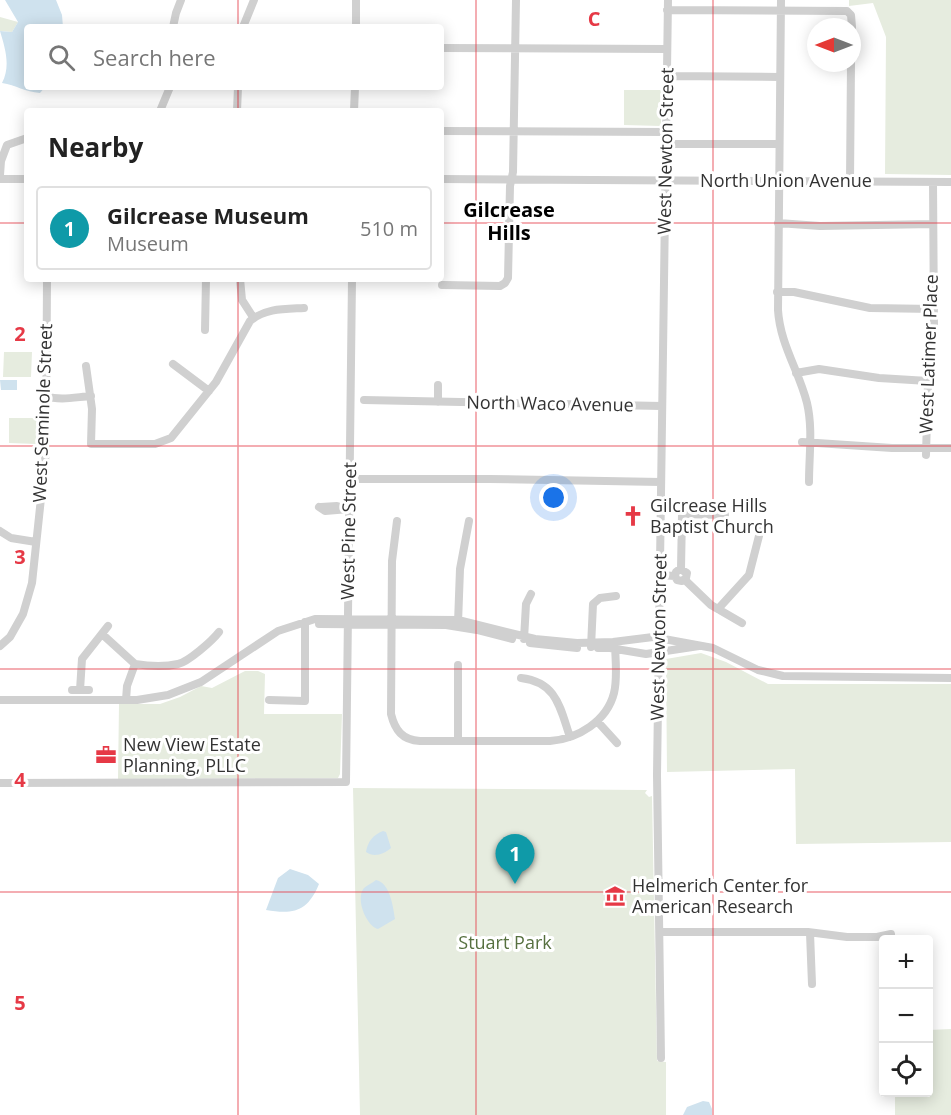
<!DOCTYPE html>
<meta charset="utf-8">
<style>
:root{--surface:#fff;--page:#f2f2f2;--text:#222;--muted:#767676;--line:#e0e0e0;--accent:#e63946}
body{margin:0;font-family:"Open Sans",sans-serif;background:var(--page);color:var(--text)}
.controls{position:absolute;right:18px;bottom:18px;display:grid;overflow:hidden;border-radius:6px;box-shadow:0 3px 15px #0003}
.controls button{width:54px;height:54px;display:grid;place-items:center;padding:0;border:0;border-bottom:2px solid var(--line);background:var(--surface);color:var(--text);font:30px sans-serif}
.compass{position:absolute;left:807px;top:18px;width:54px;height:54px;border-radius:50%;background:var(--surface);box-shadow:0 3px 15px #0003;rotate:270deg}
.you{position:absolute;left:554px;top:498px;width:21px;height:21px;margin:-15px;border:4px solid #fff;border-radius:50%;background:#1a73e8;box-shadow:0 0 0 9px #1a73e833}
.badge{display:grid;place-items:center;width:39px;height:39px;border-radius:50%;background:var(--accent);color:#fff;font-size:20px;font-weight:700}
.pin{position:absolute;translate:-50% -50px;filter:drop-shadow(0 2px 3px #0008)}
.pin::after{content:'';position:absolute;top:32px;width:21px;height:18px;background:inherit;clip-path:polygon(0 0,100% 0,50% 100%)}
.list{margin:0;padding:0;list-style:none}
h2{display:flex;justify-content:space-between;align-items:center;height:78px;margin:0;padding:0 24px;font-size:26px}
h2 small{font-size:20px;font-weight:400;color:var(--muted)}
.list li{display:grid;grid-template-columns:39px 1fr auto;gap:18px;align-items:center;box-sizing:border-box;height:84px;margin:0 12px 12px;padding:0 12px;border:2px solid var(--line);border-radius:6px}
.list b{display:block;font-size:22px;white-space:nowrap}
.list p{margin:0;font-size:20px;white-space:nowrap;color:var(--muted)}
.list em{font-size:20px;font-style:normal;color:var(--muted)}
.icon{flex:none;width:33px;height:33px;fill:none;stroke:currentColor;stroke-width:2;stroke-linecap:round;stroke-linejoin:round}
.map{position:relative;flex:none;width:951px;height:1115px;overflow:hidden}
.search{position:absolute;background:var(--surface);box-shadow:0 3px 15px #0003;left:24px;top:24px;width:420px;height:66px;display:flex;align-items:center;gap:15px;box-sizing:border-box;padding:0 21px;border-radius:6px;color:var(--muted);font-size:22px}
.panel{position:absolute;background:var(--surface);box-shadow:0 3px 15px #0003;left:24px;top:108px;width:420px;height:174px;border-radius:6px}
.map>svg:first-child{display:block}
</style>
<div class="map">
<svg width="951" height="1115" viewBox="0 0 951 1115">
<rect width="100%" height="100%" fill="#fff"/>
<path fill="#e6ecdf" d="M849,0H951V175L885,174L886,37L873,3L849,6Z
M0,17L18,22L12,32L0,31Z
M624,90H661V126L624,125Z
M4,352H32L31,377H3Z
M9,418H37L36,444L9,443Z
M701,653L726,662L768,684H951V842L796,844L795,769L667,772L666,659Z
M245,671H258L265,674L264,714H342L340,774L338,778L118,779L119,704H160L180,697L201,686L212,688Z
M353,788L647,790L645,793L649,797L652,796L657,1061L666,1062V1115H360Z
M951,1029V1115H895V1093L928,1092L929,1030Z"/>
<path fill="#cfe2ee" d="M5,0H56L62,15L63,27H27V87H45L40,93C25,92 16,85 2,83C11,66 5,48 0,31L12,32L18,22Z
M0,380H17V390H1Z
M383,831L386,832L391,848C384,854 374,858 366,852C368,841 373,835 383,831Z
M290,869L308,875L319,884C308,911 294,915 266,910L278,878Z
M376,880C390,883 393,906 395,919L378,929C366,926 355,898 364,888C367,885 373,883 376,880Z
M703,1101L709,1102L712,1109V1115H683L687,1107Z"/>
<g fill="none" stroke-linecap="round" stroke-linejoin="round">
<path stroke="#d0d0d0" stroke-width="8" d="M781,0L778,310C780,344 799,371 807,403C813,428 809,456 809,482
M667,10L847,11L851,15L852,27
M173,27L176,13L181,0
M243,27L254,0
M356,27V0
M441,48L667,49
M667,76L780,77
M160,111L170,87
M237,111L238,87
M354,111L355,87
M441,131L666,132
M666,144H779
M0,175L1,161L7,145L27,138
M0,179H27
M441,179L951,182
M850,181L851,63
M778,223L820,226L933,224
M240,279L242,300L253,317
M442,285L500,286L505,283L508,278L510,186L513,172L516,0
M777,292H794L870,308L934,309
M205,330L206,279
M173,364L209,391
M86,366L92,409L91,444H155L171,438L216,382L250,321C265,308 286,309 304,308
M796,373L819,369L879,378L928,381
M438,385V402
M46,396C60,401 76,397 91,396
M364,400L662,406
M802,442L892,448H951
M926,455L928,381L934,329L933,182
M349,479H489L661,482
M319,507L325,511L349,509
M321,507L337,506L348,509
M397,521L392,561L391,714C395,730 402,740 420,741H550C578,739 607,721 614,693C618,677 615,658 615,642
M0,531L11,538L36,542
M681,569L682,514L725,515
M659,575L675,576L677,580L682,581L686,578L687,573L680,569L676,572L675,576
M685,580L711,605L742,623
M718,609L749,575L761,528
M458,623L460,569L469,521
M319,624L446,625L477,630L512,639
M102,634L135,664C147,666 165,667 178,664C188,662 212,641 219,632
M524,639L526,604L531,594
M530,643L577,648
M0,646L10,637L23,614L32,583L46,451L47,279
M591,647L593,604L600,598L616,596
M598,648H610L646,654L699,646
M458,665V740
M521,678C557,682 560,708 570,737
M72,690H89
M80,690L82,659L108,626
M0,700H137L168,695L201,682L278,631L315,619L458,620L535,639L577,643L613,642L653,637L713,648L758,670L783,676L951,678
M126,700L127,686L135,664
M269,700L305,701V622
M597,721L617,743
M0,783L346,782L352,279
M660,932H808L847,937H877L891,934
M810,933L812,984
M661,1058L657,775L668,0"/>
</g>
<path fill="none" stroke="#e63946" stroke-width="1.5" stroke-opacity="0.55" d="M238,0V27M476,0V1115M713,0V1115M238,87V111M0,223H27M441,223H951M238,279V1115M0,446H951M0,669H951M0,892H951"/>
<defs>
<g id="church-bare" transform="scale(1.62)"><path d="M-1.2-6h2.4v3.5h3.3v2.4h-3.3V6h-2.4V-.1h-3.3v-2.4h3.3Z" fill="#e63946" stroke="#fff" stroke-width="2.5" paint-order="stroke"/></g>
<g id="office-bare" transform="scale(1.62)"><path d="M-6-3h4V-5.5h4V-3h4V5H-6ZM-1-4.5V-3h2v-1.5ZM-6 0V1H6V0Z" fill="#e63946" stroke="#fff" stroke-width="2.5" paint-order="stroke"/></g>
<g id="museum-bare" transform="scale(1.62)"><path d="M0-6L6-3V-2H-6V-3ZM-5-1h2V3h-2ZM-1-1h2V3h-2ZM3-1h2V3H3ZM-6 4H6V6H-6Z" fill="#e63946" stroke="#fff" stroke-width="2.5" paint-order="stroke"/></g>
</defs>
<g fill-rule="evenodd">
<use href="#church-bare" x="633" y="516"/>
<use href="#office-bare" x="106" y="755"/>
<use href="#museum-bare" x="615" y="896"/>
</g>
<g text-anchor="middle" stroke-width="6" stroke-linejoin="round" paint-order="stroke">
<g font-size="18" fill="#333" stroke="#fff">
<text transform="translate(666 151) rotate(-89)" y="6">West Newton Street</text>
<text x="786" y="187">North Union Avenue</text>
<text transform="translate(929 354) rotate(-88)" y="6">West Latimer Place</text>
<text transform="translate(550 404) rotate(1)" y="6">North Waco Avenue</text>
<text transform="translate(43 413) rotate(-88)" y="6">West Seminole Street</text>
<text transform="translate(349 531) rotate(-89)" y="6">West Pine Street</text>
<text transform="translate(659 637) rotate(-89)" y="6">West Newton Street</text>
</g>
<g font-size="18" fill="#333" stroke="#fff" text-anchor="start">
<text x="650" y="512">Gilcrease Hills<tspan x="650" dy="21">Baptist Church</tspan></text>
<text x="123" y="751">New View Estate<tspan x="123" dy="21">Planning, PLLC</tspan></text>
<text x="632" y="892">Helmerich Center for<tspan x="632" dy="21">American Research</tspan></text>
</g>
<g font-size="18" fill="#56703f" stroke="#fff">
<text x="505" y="949">Stuart Park</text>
</g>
<g font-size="20" font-weight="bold" fill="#000" stroke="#fff">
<text x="509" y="217">Gilcrease<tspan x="509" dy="23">Hills</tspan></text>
</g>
</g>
<g font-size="20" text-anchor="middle" font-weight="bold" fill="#e63946" stroke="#fff" stroke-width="6" stroke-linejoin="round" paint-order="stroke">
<text x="594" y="26">C</text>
<text x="20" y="341">2</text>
<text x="20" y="564">3</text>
<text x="20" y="787">4</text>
<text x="20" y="1010">5</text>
</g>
</svg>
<div class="controls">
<button>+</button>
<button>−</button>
<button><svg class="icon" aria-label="locate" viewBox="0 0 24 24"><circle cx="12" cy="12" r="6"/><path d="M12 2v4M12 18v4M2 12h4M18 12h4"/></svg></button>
</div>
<svg class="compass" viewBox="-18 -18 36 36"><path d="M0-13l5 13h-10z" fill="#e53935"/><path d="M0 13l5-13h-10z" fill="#767676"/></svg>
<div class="you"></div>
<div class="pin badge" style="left:515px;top:884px;background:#0f9aa8">1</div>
<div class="search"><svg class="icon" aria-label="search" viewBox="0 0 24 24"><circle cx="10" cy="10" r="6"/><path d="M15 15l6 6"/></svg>Search here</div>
<section class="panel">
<h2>Nearby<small></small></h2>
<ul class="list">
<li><span class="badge" style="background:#0f9aa8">1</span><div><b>Gilcrease Museum</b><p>Museum</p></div><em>510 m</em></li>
</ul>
</section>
</div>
